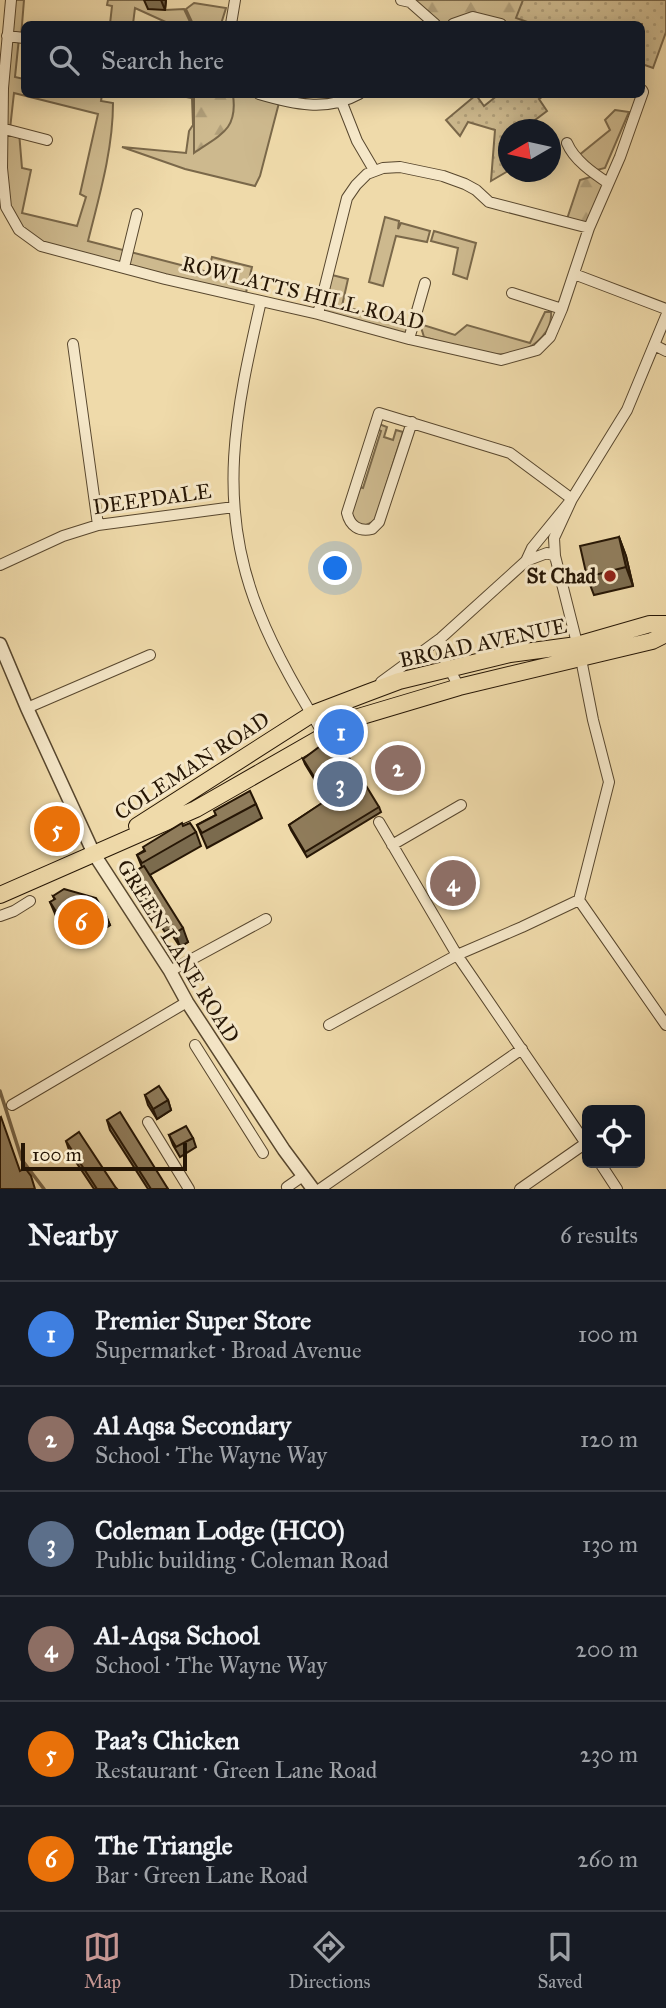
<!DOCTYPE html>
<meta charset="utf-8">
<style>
:root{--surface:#171b24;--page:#242831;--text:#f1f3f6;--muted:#9ea1a6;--line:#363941;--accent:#c59692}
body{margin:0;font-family:"IM FELL Great Primer",serif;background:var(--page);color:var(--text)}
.controls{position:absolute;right:21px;bottom:21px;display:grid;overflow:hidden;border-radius:10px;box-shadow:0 4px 18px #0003}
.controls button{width:63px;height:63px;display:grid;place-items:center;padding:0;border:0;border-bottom:2px solid var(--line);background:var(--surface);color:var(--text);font:35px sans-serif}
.compass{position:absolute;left:498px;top:119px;width:63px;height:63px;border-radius:50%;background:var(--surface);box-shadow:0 4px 18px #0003;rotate:261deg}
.scale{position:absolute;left:21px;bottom:18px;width:166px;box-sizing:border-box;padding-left:7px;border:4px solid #261605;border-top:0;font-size:19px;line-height:24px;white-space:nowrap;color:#261605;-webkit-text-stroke:5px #f5e7c8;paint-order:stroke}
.you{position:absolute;left:336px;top:569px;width:24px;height:24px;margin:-18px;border:5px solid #fff;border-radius:50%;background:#1a73e8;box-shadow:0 0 0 10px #1a73e833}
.badge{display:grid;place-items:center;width:46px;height:46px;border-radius:50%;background:var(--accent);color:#fff;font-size:23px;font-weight:700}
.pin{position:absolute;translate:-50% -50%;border:4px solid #fff;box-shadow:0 2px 7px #0006}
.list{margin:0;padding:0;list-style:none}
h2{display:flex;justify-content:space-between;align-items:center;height:91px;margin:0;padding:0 28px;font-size:30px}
h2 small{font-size:23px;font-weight:400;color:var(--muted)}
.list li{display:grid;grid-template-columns:46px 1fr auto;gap:21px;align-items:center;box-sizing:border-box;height:105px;padding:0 28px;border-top:2px solid var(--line)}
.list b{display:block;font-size:26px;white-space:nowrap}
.list p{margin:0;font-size:23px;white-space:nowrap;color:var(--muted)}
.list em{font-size:23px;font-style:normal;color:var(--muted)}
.icon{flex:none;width:38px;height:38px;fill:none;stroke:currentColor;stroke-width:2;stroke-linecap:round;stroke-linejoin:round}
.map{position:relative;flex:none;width:666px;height:1189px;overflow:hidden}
.search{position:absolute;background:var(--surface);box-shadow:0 4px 18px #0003;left:21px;right:21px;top:21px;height:77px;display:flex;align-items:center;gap:18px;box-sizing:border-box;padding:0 24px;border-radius:10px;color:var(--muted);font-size:26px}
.sheet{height:721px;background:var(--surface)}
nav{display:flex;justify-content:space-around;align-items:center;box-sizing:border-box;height:98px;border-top:2px solid var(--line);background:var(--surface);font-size:19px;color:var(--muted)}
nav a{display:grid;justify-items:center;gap:4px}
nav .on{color:var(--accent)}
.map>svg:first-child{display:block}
</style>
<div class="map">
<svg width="666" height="1189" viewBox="0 0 666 1189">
<defs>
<pattern id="forest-firs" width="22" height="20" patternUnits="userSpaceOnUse" patternTransform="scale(1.75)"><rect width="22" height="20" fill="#cdb98e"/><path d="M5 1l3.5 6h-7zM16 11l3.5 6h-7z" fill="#b09e79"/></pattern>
<pattern id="park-dots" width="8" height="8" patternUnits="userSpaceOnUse" patternTransform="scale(1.75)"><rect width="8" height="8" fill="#cdb98e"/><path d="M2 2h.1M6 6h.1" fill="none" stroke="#b09e79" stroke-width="1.8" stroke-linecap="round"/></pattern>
</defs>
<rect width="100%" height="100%" fill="#efdaaa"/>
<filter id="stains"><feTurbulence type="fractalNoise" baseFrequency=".00286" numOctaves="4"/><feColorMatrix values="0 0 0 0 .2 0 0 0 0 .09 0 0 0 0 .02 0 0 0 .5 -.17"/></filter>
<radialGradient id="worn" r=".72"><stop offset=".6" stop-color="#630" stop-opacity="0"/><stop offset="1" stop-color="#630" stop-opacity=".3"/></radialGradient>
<path fill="#cdb98e" stroke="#7a684a" stroke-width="2" fill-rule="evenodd" d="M11,0H24L21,37L19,38L15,77L24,79V94L102,95L101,101L113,103C113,150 99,197 88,241L208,272L212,257L252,267L245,297L41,246L19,230L4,196L2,168ZM14,93L98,114L80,194L86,197L77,226L22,213L31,170L22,168L19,132L10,129Z
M108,0H149L165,10L184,9L191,24H170L135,8L133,24H110L112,6L107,5Z
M194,3L226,8L221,24H193L186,9Z
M259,94L280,99L260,176L255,186L185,169L122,147L186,153L189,131L193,125L192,98L175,95Z
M615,110L629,112L605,168L597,170L578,156L610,130L605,120Z
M385,217L399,221L398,229L401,223L430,231L427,242L396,236L383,286L369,282Z
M434,231L476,243L467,279L453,274L458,248L431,241Z
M332,275L348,279L342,306L413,325L409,339L318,314Z
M545,312H551C552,320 548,331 542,337C512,371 460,347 424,337L420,324L455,335L467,325L530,343Z
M379,424L387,427L384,437L393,440L396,430L403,432L375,521L364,526L356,523L351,513L359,487L363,488L381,431L377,429Z"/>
<path fill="url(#forest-firs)" stroke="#7a684a" stroke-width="2" d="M401,0H548L570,24H501L484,19L453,24H435Z
M194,95H233C238,130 220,135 194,153Z
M597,175L608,183L590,227L566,222L580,180Z"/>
<path fill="url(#park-dots)" stroke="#7a684a" stroke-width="2" d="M523,0H666V32L653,68L642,64V24H533L516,18Z
M476,95L484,106L498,95H545L539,99L547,111L523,129L508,130V171L491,181L495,130L468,122L460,136L446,120Z"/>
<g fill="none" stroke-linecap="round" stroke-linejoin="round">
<path stroke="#766346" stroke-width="3.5" d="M0,1091L22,1160L44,1189"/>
<g stroke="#58472e" stroke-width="12">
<path id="minor" d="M11,0L3,88L2,168L6,207L19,230L41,246L165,279L318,314L409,339L501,360L537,350L550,337L562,309L589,228L620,157L643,92L642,90
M401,0L410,2L435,24
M231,24L235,0
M453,24L473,17L501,24
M7,36L24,38
M259,94C293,104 327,112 359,94
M342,103L357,141L374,170
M1,128L47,140
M567,143C574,160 593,173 608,183
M124,267L137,214
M574,274L666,309
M512,293L562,309
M261,301C236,410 215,504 259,612C276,655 300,695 324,735
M318,314L347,198L356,185L367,174L383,168L400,167L443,176L465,184L476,190L489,202L589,228
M409,339L425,283
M73,344L98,525
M654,345L666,351
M412,422L379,522L372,529C359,532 350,526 347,513L379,413L510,453L572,499
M526,561L547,553L555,556
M0,565L63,536L98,525L234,507
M441,638L442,655L459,687
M381,682L441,638L526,561L532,548L572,499L627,410L666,316
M27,708L150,655
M379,822L457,955L587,1145
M392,845L461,805
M579,900L666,1025
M0,916L14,911L30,901
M170,971L266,919
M329,1025L457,955L522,927L579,900L609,782L593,720L581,659L555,556L554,538L572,499
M195,1045L263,1153
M12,1105L187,1002
M148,1122L189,1189
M600,1163L617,1189
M288,1189L287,1187L303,1176
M320,1189L522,1049
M520,1189L586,1143"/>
</g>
<g stroke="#58472e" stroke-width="15">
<path id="tertiary" d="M0,644L27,708L94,854L170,971L187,1002L284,1150L313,1189"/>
</g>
<g stroke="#261605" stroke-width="18">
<path id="trunk" d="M137,826L312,714L367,693L399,681L510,654L577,645L650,624H666
M0,895L196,809L355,718L459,687L652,641L666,634"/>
</g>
<use href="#minor" stroke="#f5e7c8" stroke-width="10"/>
<use href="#tertiary" stroke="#f5e7c8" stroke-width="12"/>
<use href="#trunk" stroke="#efdaaa" stroke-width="16"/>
</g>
<path fill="#7b6b4e" stroke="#261605" stroke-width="2" d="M144,0H166L165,10L148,9Z
M619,537L626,556L633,586L594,595L587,577Z
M303,759L379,807L381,812L307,857L291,830L289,825L327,800L305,764Z
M256,804L262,818L207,848L197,825L216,815Z
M183,826L196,832L201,846L150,875L188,942L180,947L169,930L165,932L158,922L151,905L148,907L141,896L136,882L137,881L134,872L142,867L137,855Z
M53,896L104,911L110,925L82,943L70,923L62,927L56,916L50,902L55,900Z
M145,1095L168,1100L171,1110L157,1119L148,1105Z
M107,1120L168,1189H148L110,1130Z
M169,1135L193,1138L196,1147L180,1157L173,1145Z
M66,1141L117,1189H94L70,1153Z"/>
<path fill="#645740" stroke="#261605" stroke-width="2" d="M161,0H166L165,10Z
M619,537L626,556L633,586L626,567Z
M146,891L151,905L148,907L142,893Z
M104,911L110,925L82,943L77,929Z
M183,928L188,942L180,947L175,933Z
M168,1100L171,1110L157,1119L153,1109Z"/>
<path fill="#8f7c5b" stroke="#261605" stroke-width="2" d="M619,537L626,567L587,577L580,546Z
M335,735L379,807L305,852L289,825L328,799L303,759Z
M250,791L256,804L202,833L197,825L216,815L214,811Z
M182,823L183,826L190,823L196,832L142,863L137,855L145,851L143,847Z
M144,866L183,928L175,933L164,915L160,918L153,907L155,906L146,891L142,893L136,882L139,880L134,872Z
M64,889L96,898L104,911L77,929L65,909L57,913L50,902L55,899L53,896Z
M159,1086L168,1100L153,1109L145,1095Z
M120,1112L168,1189H151L107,1120Z
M1,1117L20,1171L25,1168L31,1176L35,1189H0V1118Z
M186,1126L193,1138L176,1147L169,1135Z
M79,1132L116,1188L117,1189H97L66,1141Z"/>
<circle fill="#8f2418" stroke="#f5e7c8" stroke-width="2.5" cx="610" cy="576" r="7"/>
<g text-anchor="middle" stroke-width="6" stroke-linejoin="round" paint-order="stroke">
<g font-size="21" fill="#261605" stroke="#f5e7c8">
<text transform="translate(303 293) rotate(14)" y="7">ROWLATTS HILL ROAD</text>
<text transform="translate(152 499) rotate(-8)" y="7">DEEPDALE</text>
<text transform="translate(483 643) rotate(-12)" y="7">BROAD AVENUE</text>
<text transform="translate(192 766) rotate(-33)" y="7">COLEMAN ROAD</text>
<text transform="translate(178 951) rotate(58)" y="7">GREEN LANE ROAD</text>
</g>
<g font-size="21" font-weight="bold" fill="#261605" stroke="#f5e7c8" text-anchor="end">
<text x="596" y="583">St Chad</text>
</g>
</g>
<rect width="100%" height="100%" filter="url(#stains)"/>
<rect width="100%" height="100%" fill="url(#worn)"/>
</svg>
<div class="controls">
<button><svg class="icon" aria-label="locate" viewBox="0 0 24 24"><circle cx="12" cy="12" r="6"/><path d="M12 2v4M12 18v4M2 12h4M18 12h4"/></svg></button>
</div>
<svg class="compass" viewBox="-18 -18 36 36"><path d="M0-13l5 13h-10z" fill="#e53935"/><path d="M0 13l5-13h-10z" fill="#9ea1a6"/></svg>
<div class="scale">100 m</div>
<div class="you"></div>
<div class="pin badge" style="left:341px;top:732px;background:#3f7fe0">1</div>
<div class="pin badge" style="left:398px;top:768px;background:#8d6e63">2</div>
<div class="pin badge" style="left:340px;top:784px;background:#5c6f8a">3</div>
<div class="pin badge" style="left:453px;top:883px;background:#8d6e63">4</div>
<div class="pin badge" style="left:57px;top:829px;background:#e8710a">5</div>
<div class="pin badge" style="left:81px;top:922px;background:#e8710a">6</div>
<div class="search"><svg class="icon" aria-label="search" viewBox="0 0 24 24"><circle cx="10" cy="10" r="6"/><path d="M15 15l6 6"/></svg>Search here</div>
</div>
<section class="sheet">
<h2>Nearby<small>6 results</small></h2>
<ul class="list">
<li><span class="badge" style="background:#3f7fe0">1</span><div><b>Premier Super Store</b><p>Supermarket · Broad Avenue</p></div><em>100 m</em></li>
<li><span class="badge" style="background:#8d6e63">2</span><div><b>Al Aqsa Secondary</b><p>School · The Wayne Way</p></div><em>120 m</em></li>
<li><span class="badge" style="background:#5c6f8a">3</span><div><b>Coleman Lodge (HCO)</b><p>Public building · Coleman Road</p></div><em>130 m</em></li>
<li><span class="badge" style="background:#8d6e63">4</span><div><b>Al-Aqsa School</b><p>School · The Wayne Way</p></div><em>200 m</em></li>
<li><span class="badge" style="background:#e8710a">5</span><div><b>Paa's Chicken</b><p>Restaurant · Green Lane Road</p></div><em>230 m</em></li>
<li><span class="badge" style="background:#e8710a">6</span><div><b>The Triangle</b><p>Bar · Green Lane Road</p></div><em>260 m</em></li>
</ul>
</section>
<nav>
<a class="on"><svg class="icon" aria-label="map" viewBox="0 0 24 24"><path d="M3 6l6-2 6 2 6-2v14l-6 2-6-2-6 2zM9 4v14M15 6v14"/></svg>Map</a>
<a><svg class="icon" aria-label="directions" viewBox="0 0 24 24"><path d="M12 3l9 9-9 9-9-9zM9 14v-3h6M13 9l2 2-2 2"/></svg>Directions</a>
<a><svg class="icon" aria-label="saved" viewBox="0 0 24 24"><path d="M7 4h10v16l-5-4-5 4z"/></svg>Saved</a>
</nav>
